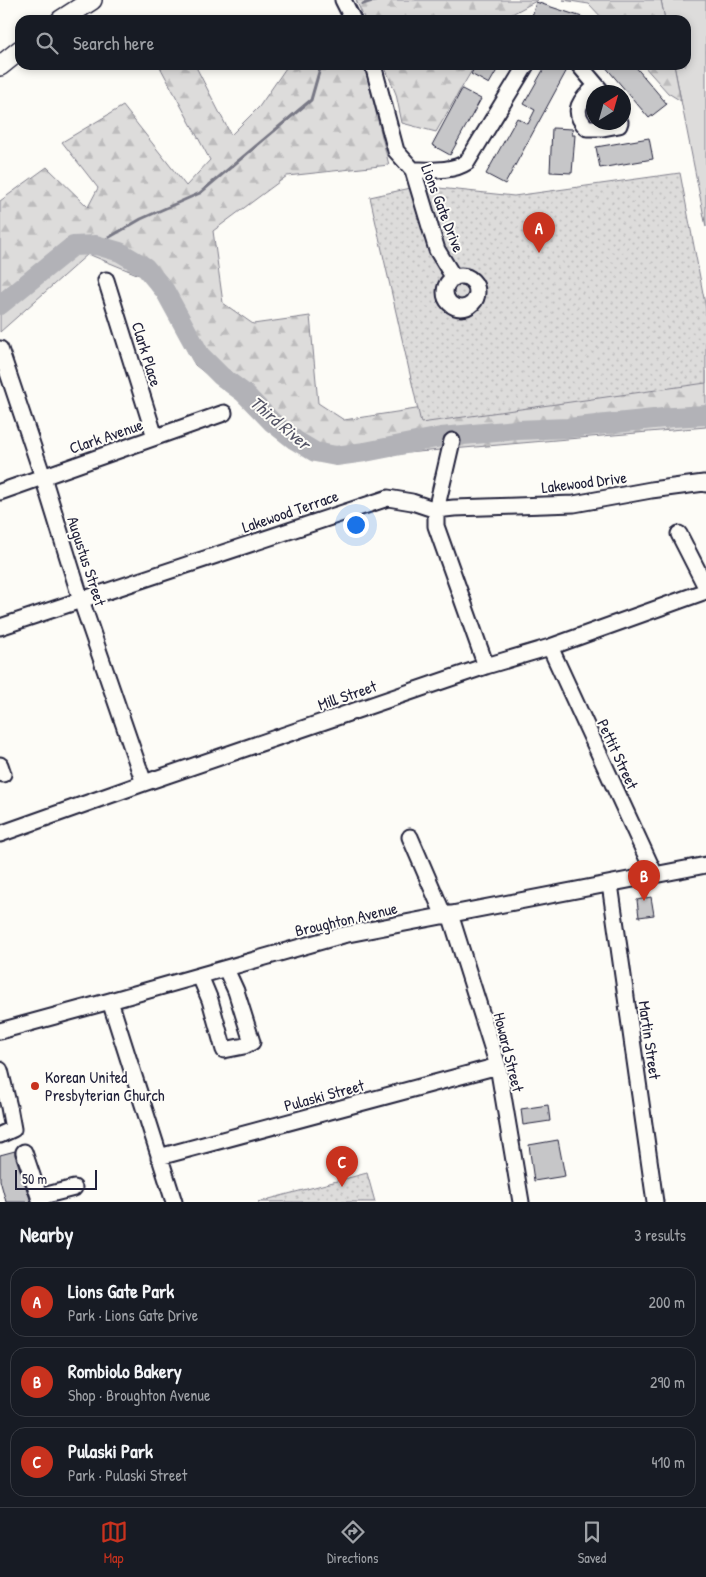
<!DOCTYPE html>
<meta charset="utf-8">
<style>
:root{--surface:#171b24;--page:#20242c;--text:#f1f3f6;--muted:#9ea1a6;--line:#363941;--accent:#c8321e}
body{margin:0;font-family:"Patrick Hand",sans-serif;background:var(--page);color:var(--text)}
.compass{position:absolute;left:586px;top:85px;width:45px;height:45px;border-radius:50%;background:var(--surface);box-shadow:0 2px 8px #0003;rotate:37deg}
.scale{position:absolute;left:15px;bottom:12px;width:82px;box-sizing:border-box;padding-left:5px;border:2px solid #22223b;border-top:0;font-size:14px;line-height:18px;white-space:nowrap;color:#22223b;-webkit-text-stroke:4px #fdfcf7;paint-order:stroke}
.you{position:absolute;left:355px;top:524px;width:18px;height:18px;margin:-12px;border:4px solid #fff;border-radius:50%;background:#1a73e8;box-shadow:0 0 0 8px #1a73e833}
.badge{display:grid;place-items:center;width:32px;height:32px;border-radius:50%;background:var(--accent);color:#fff;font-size:16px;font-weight:700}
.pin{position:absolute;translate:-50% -41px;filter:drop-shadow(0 1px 2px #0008)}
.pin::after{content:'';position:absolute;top:26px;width:18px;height:15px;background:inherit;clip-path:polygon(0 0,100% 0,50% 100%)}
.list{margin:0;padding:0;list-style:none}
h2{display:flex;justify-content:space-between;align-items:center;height:65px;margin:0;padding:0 20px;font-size:21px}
h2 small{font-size:16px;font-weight:400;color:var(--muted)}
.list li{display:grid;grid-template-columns:32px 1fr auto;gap:15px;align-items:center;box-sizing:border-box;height:70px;margin:0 10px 10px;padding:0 10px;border:1px solid var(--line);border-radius:15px}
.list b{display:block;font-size:19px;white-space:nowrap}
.list p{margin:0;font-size:16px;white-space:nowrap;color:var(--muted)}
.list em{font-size:16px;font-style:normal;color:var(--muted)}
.icon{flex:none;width:28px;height:28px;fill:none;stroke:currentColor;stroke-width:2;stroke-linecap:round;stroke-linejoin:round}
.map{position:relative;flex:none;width:706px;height:1202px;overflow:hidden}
.search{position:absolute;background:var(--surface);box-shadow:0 2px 8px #0003;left:15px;right:15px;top:15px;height:55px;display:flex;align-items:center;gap:12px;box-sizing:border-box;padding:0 18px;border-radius:15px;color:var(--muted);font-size:19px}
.sheet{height:305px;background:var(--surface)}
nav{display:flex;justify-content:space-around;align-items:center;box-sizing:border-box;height:70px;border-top:1px solid var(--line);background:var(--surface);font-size:14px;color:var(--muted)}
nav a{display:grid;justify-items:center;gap:2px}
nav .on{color:var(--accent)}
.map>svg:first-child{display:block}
</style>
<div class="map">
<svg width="706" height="1202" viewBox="0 0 706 1202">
<defs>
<pattern id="forest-firs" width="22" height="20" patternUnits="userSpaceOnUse" patternTransform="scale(1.25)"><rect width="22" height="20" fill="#dddcdb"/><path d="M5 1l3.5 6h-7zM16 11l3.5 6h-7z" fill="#bdbcbd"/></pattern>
<pattern id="park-dots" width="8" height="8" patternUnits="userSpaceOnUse" patternTransform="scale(1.25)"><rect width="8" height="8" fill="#dddcdb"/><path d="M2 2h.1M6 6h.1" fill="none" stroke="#bdbcbd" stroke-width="1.8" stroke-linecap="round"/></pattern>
</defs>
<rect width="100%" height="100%" fill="#fdfcf7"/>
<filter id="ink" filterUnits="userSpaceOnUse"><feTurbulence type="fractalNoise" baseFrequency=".02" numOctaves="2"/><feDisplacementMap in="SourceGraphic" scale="10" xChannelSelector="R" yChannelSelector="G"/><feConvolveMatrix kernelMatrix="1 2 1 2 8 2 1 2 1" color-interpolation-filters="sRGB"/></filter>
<g filter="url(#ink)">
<path fill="#dddcdb" stroke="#807f8b" d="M661,0H706V227L674,65H686V20H665Z"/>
<path fill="url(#forest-firs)" stroke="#807f8b" d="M356,0H538L501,20H365Z
M563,0H661L665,20H604L589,4Z
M159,65H195L231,135L259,107L288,65H362L366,72L389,165L287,176L213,231L223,303L253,324L310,316L318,403L344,420L475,400L706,371V427L314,461L195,365L149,279L88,254L0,332V201L47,167L88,207L98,188L62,142L123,106L186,186L210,160Z
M384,65H475L436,132L402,123L396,94Z
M643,65H674L681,101L668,93Z"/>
<path fill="url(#park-dots)" stroke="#807f8b" d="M680,173L706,309V383L421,423L370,197L420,186L514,196Z
M367,1173L375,1202H258Z"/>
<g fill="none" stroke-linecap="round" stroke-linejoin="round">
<path stroke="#787885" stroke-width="3" d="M363,4L375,0
M96,245L141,219L200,193L311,100L321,65"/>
<path stroke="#b2b2b7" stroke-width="20" d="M0,305L73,246L96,245L120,252L145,267L165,291L200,355L221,376L244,393L272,422L295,440L315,452L336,456L365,452L441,437L517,430L568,428L673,417L706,415"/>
</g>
<path fill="#c6c6c8" stroke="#22223b" d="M536,2L585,18V20H531Z
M476,65H500L489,84L471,74Z
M546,65H563L568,68L505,184L486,174L517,118L528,124L535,110L524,104Z
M604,65H634L667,104L649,118Z
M462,89L481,99L450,155L432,145Z
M552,128L573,129L572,135H575L572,173L550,172Z
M649,138L653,159L600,168L596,147Z
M651,897L654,915L639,917L637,900Z
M548,1105L550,1121L523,1125L521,1109Z
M558,1140L565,1176L534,1181L529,1145Z
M15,1151V1155L31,1202H6L0,1180V1155Z"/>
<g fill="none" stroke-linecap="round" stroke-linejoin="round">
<g stroke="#22223b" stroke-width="19">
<path id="minor" d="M343,0L353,20
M373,65L396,151L413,170L437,250L454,278
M579,65L602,92
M596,86C582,99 569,110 587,128H603L619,125L620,122
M413,170C431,170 452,172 467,162L526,65
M445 292a16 16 0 1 1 32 0a16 16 0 1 1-32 0Z
M106,280L155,437
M0,349L43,477L81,600L144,783
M452,441L436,510L454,508L574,504L651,490L704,483L706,484
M0,492L224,413
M679,534L706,587
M0,627L388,498L412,502L436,510V526L486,666
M550,647L655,875
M0,765L3,774
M0,834L144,783L486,666L550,647L706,591
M410,837L444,916
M610,884L655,1202
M450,914L498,1066L521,1202
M200,976L210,1000L224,1050L244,1046L252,1042L236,991L226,969
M110,1001L174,1202
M0,1031L110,1001L343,935L706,865
M0,1070L9,1107L13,1129L0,1135
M24,1152L41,1202
M159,1157L498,1066
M39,1197L74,1188"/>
</g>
<g stroke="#22223b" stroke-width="22">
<path id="major" d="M61,20L92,0
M0,66L20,50"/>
</g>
<use href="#minor" stroke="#fdfcf7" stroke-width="15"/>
<use href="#major" stroke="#fdfcf7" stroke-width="19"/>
</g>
</g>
<circle fill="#c8321e" stroke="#fdfcf7" stroke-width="2" cx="35" cy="1086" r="5"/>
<g text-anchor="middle" stroke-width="4" stroke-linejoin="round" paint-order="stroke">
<g font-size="16" fill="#22223b" stroke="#fdfcf7">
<text transform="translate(443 208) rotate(69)" y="6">Lions Gate Drive</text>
<text transform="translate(147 354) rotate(73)" y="6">Clark Place</text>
<text transform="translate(106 436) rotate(-19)" y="6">Clark Avenue</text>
<text transform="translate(584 482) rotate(-7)" y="6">Lakewood Drive</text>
<text transform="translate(290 511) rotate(-19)" y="6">Lakewood Terrace</text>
<text transform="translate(87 561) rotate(72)" y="6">Augustus Street</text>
<text transform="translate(347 695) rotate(-19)" y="6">Mill Street</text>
<text transform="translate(618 754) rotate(65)" y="6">Pettit Street</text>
<text transform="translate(346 919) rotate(-13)" y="6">Broughton Avenue</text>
<text transform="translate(650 1040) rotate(82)" y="6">Martin Street</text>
<text transform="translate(509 1052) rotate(76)" y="6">Howard Street</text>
<text transform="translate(324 1095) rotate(-15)" y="6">Pulaski Street</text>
</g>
<g font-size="16" fill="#22223b" stroke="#fdfcf7" text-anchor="start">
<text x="45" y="1083">Korean United<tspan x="45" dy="18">Presbyterian Church</tspan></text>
</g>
<g font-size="18" font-style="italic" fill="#545466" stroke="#fdfcf7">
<text transform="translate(280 423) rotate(40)" y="6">Third River</text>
</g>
</g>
</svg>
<svg class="compass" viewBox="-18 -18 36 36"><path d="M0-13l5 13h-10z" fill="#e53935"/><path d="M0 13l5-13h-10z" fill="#9ea1a6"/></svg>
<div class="scale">50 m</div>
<div class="you"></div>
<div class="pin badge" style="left:539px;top:253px">A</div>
<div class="pin badge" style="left:644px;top:901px">B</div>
<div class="pin badge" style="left:342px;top:1187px">C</div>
<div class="search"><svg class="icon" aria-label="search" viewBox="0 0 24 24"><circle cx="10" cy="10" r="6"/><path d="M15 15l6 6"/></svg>Search here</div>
</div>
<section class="sheet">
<h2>Nearby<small>3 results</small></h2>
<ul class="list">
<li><span class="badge">A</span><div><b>Lions Gate Park</b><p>Park · Lions Gate Drive</p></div><em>200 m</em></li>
<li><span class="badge">B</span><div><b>Rombiolo Bakery</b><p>Shop · Broughton Avenue</p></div><em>290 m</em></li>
<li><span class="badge">C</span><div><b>Pulaski Park</b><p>Park · Pulaski Street</p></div><em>410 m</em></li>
</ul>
</section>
<nav>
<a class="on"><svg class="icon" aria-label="map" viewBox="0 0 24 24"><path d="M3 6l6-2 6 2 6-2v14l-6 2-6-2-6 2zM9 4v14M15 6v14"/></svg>Map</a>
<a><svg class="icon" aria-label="directions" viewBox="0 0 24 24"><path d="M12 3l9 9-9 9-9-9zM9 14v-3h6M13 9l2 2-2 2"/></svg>Directions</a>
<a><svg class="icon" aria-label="saved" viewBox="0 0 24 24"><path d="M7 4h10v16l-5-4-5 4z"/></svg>Saved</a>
</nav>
